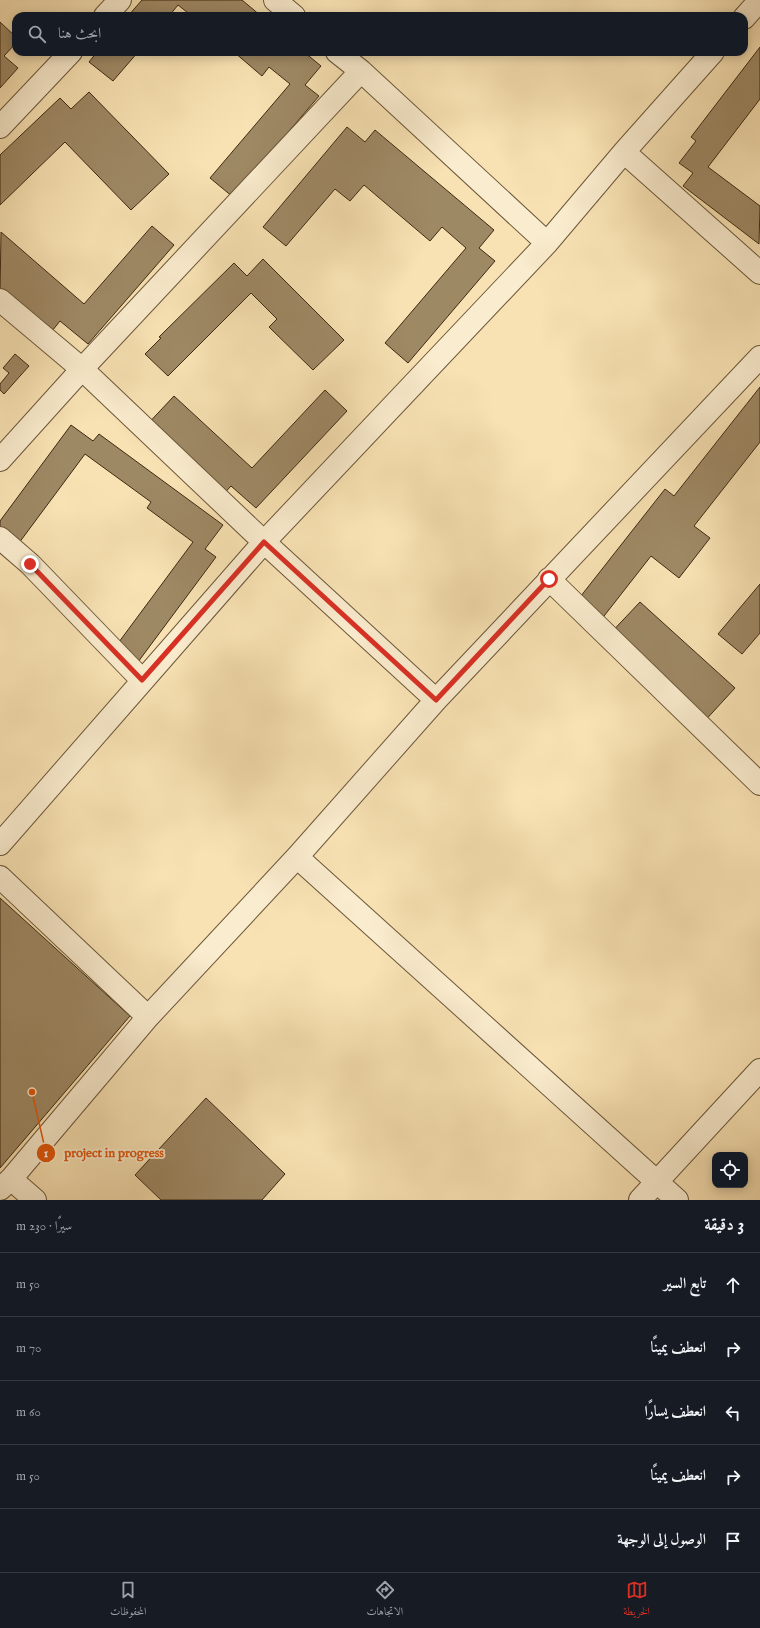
<!DOCTYPE html>
<html lang="ar">
<meta charset="utf-8">
<style>
:root{--surface:#171b24;--page:#20242c;--text:#f1f3f6;--muted:#9ea1a6;--line:#363941;--accent:#d93025}
body{margin:0;font-family:"IM FELL English",Amiri,serif;background:var(--page);color:var(--text);direction:rtl}
.controls{position:absolute;right:12px;bottom:12px;display:grid;overflow:hidden;border-radius:8px;box-shadow:0 2px 10px #0003}
.controls button{width:36px;height:36px;display:grid;place-items:center;padding:0;border:0;border-bottom:1px solid var(--line);background:var(--surface);color:var(--text);font:20px sans-serif}
.stop{position:absolute;width:12px;height:12px;margin:-9px;border:3px solid #d93025;border-radius:50%;background:#fff}
.stop.end{background:#d93025;border-color:#fff;box-shadow:0 1px 4px #0008}
.list{margin:0;padding:0;list-style:none}
h2{display:flex;justify-content:space-between;align-items:center;height:52px;margin:0;padding:0 16px;font-size:17px}
h2 small{font-size:13px;font-weight:400;color:var(--muted)}
.list li{display:grid;grid-template-columns:26px 1fr auto;gap:12px;align-items:center;box-sizing:border-box;height:64px;padding:0 16px;border-top:1px solid var(--line)}
.list b{display:block;font-size:15px;white-space:nowrap}
.list em{font-size:13px;font-style:normal;color:var(--muted)}
.icon{flex:none;width:22px;height:22px;fill:none;stroke:currentColor;stroke-width:2;stroke-linecap:round;stroke-linejoin:round}
.map{position:relative;flex:none;width:760px;height:1200px;overflow:hidden;direction:ltr}
.search{position:absolute;background:var(--surface);box-shadow:0 2px 10px #0003;left:12px;right:12px;top:12px;height:44px;display:flex;align-items:center;gap:10px;box-sizing:border-box;padding:0 14px;border-radius:12px;color:var(--muted);font-size:15px}
.sheet{height:372px;background:var(--surface)}
nav{display:flex;justify-content:space-around;align-items:center;box-sizing:border-box;height:56px;border-top:1px solid var(--line);background:var(--surface);font-size:11px;color:var(--muted)}
nav a{display:grid;justify-items:center;gap:2px}
nav .on{color:var(--accent)}
.map>svg:first-child{display:block}
</style>
<div class="map">
<svg width="760" height="1200" viewBox="0 0 760 1200">
<rect width="100%" height="100%" fill="#f8e2b3"/>
<filter id="stains"><feTurbulence type="fractalNoise" baseFrequency=".005" numOctaves="4"/><feColorMatrix values="0 0 0 0 .2 0 0 0 0 .09 0 0 0 0 .02 0 0 0 .5 -.17"/></filter>
<radialGradient id="worn" r=".72"><stop offset=".6" stop-color="#630" stop-opacity="0"/><stop offset="1" stop-color="#630" stop-opacity=".3"/></radialGradient>
<path fill="#9e8965" stroke="#3d2911" d="M142,0H242L261,16H192L178,5L169,16H128Z
M0,22L16,37V43L4,56L18,68L0,88Z
M760,47V99L708,167L760,206L759,244L683,186L693,173L679,163L696,141L691,137Z
M97,52H138L113,81L89,62Z
M234,52H304L321,66L305,85L319,96L233,197L210,178L290,84L269,67L262,76Z
M89,92L169,174L131,210L65,142L0,205V155L60,98L71,109Z
M347,127L365,142L375,130L494,230L479,248L495,261L408,363L385,343L466,248L442,227L430,241L364,185L350,201L335,189L286,246L263,227Z
M152,226L174,245L88,344L60,321L48,336L0,294L1,232L84,304Z
M263,259L344,340L313,370L269,327L277,319L251,293L168,376L145,354L161,338L159,337L234,263L247,276Z
M15,354L29,366L4,394L0,390V384L9,373L3,368Z
M760,387V442L694,526L710,538L679,578L651,556L597,625L573,606L665,489L674,496Z
M325,390L347,411L256,508L231,486L219,499L143,429L174,396L252,468Z
M71,425L93,441L99,434L223,525L205,549L216,557L138,662L116,646L193,542L147,508L151,502L85,454L16,547L0,535V521Z
M760,584V633L742,654L718,634Z
M640,602L735,688L701,725L606,638Z
M0,898L130,1016L0,1168Z
M206,1098L285,1174L262,1200H161L135,1175Z"/>
<g fill="none" stroke-linecap="round" stroke-linejoin="round">
<g stroke="#6c573a" stroke-width="24">
<path id="minor" d="M275,0L294,16
M105,16L120,0
M744,18L760,0
M337,52L361,71L547,243
M0,127L71,52
M624,152L760,273
M0,300L82,369L264,542L436,700
M0,460L82,369L361,71
M0,538L30,564L142,680
M549,579L760,784
M0,844L264,542L547,243L624,152L713,52
M297,857L677,1200
M0,877L148,1017
M11,1179L35,1200
M0,1189L11,1179L148,1017L297,857L436,700L760,357
M640,1200L760,1070"/>
</g>
<use href="#minor" stroke="#faecce" stroke-width="22"/>
</g>
<g fill="none" stroke-linecap="round" stroke-linejoin="round">
<path stroke="#d93025" stroke-width="5" d="M30,564L142,680L264,542L436,700L549,579"/>
</g>
<path fill="none" stroke="#df570c" stroke-width="1.5" d="M32 1092L46 1153"/>
<g fill="#df570c" stroke="#faecce" stroke-width="1.5">
<circle cx="32" cy="1092" r="4"/>
<circle cx="46" cy="1153" r="10"/>
</g>
<g font-size="12" text-anchor="middle" font-weight="bold" fill="#fff">
<text x="46" y="1157">1</text>
</g>
<g font-size="13" text-anchor="middle" font-weight="bold" fill="#df570c" stroke="#faecce" stroke-width="3.5" stroke-linejoin="round" paint-order="stroke">
<text x="114" y="1157">project in progress</text>
</g>
<rect width="100%" height="100%" filter="url(#stains)"/>
<rect width="100%" height="100%" fill="url(#worn)"/>
</svg>
<div class="controls">
<button><svg class="icon" aria-label="locate" viewBox="0 0 24 24"><circle cx="12" cy="12" r="6"/><path d="M12 2v4M12 18v4M2 12h4M18 12h4"/></svg></button>
</div>
<div class="stop" style="left:549px;top:579px"></div>
<div class="stop end" style="left:30px;top:564px"></div>
<div class="search"><svg class="icon" aria-label="search" viewBox="0 0 24 24"><circle cx="10" cy="10" r="6"/><path d="M15 15l6 6"/></svg>ابحث هنا</div>
</div>
<section class="sheet">
<h2>3 دقيقة<small>سيرًا · 230 m</small></h2>
<ul class="list">
<li><svg class="icon" aria-label="ahead" viewBox="0 0 24 24"><path d="M12 20V5M6 11l6-6 6 6"/></svg><div><b>تابع السير</b></div><em>50 m</em></li>
<li><svg class="icon" aria-label="right" viewBox="0 0 24 24"><path d="M7 20v-9h11M14 6l5 5-5 5"/></svg><div><b>انعطف يمينًا</b></div><em>70 m</em></li>
<li><svg class="icon" aria-label="left" viewBox="0 0 24 24"><path d="M17 20v-9H6M10 6l-5 5 5 5"/></svg><div><b>انعطف يسارًا</b></div><em>60 m</em></li>
<li><svg class="icon" aria-label="right" viewBox="0 0 24 24"><path d="M7 20v-9h11M14 6l5 5-5 5"/></svg><div><b>انعطف يمينًا</b></div><em>50 m</em></li>
<li><svg class="icon" aria-label="arrive" viewBox="0 0 24 24"><path d="M6 21V4h12l-3 4 3 4H6"/></svg><div><b>الوصول إلى الوجهة</b></div></li>
</ul>
</section>
<nav>
<a class="on"><svg class="icon" aria-label="map" viewBox="0 0 24 24"><path d="M3 6l6-2 6 2 6-2v14l-6 2-6-2-6 2zM9 4v14M15 6v14"/></svg>الخريطة</a>
<a><svg class="icon" aria-label="directions" viewBox="0 0 24 24"><path d="M12 3l9 9-9 9-9-9zM9 14v-3h6M13 9l2 2-2 2"/></svg>الاتجاهات</a>
<a><svg class="icon" aria-label="saved" viewBox="0 0 24 24"><path d="M7 4h10v16l-5-4-5 4z"/></svg>المحفوظات</a>
</nav>
